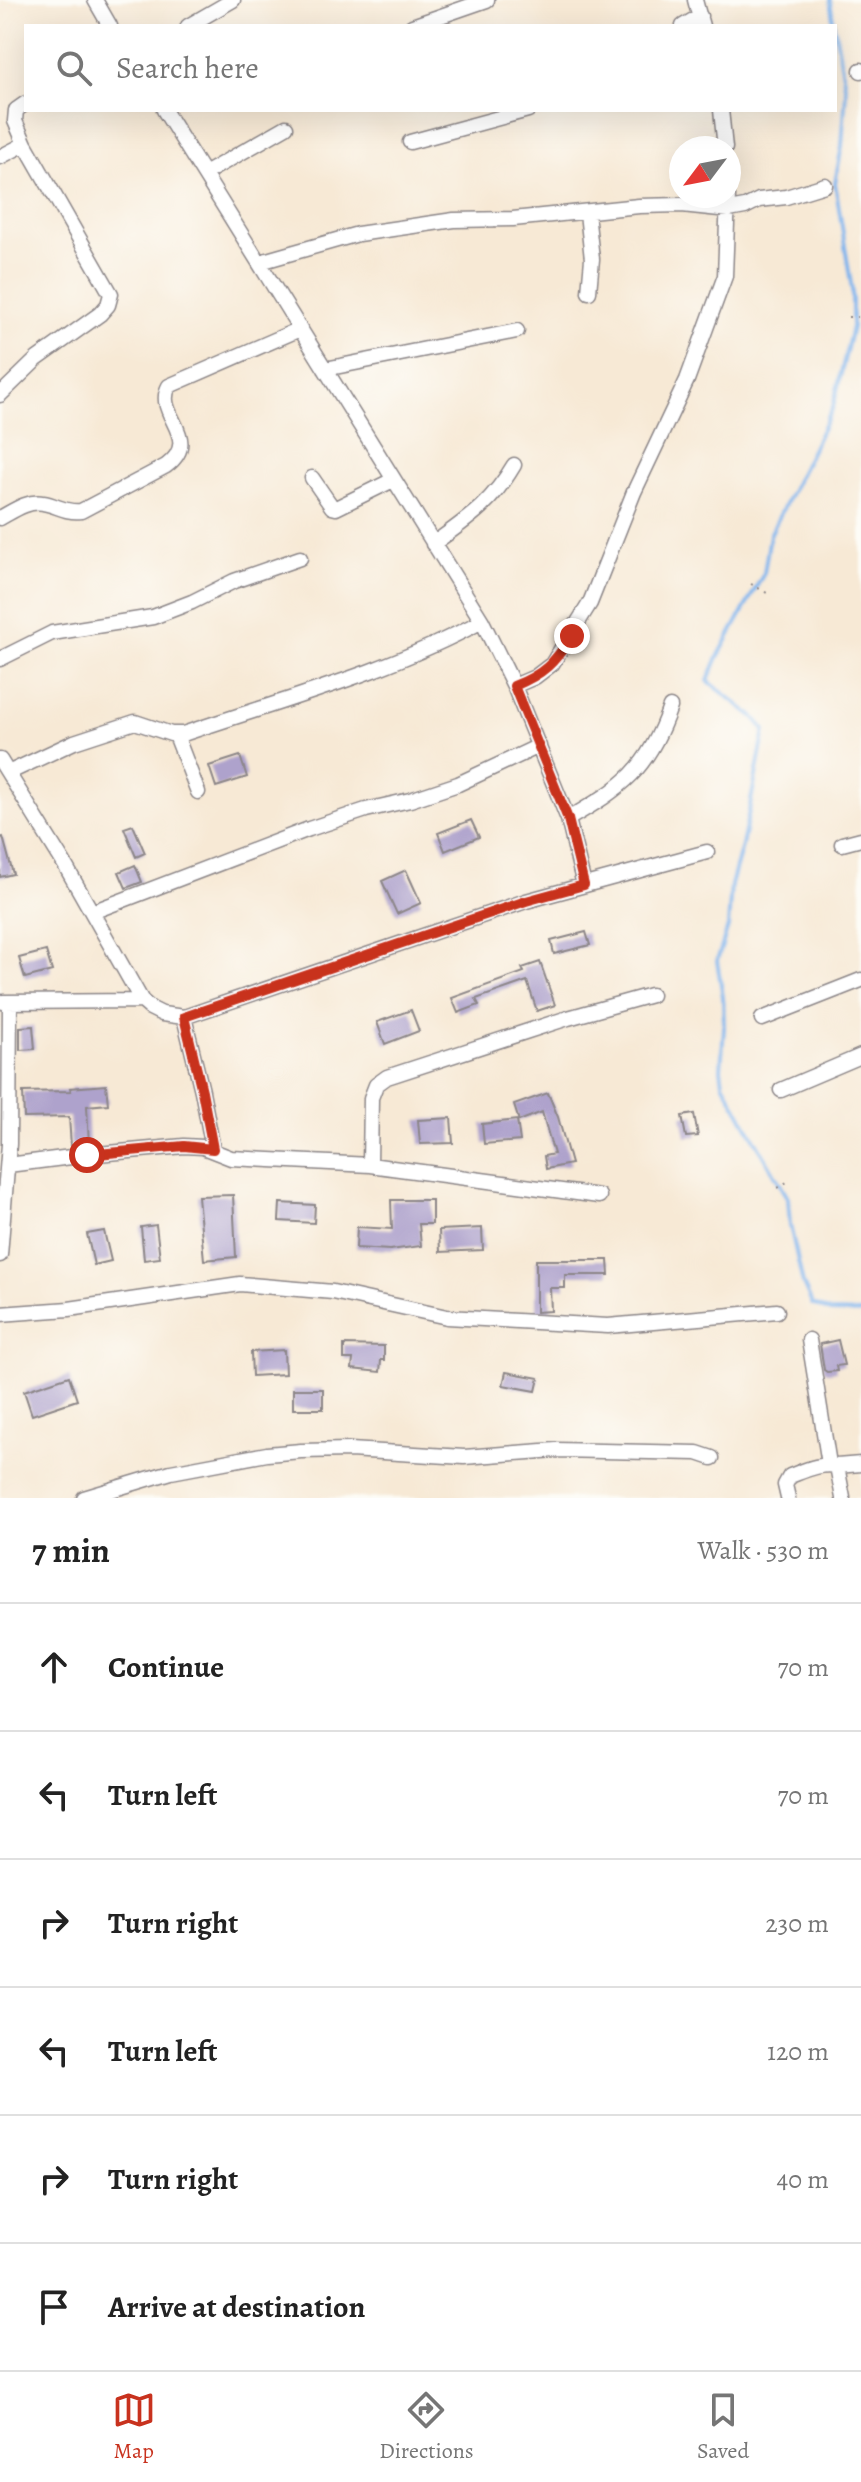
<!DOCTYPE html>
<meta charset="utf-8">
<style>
:root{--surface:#fff;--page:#f2f2f2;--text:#222;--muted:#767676;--line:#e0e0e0;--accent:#c8321e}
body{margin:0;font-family:Alegreya,serif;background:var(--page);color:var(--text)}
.compass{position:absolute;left:669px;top:136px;width:72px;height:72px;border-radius:50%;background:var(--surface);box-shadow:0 8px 32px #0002;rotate:238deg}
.stop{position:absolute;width:24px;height:24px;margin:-18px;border:6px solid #c8321e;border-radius:50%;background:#fff}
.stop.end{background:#c8321e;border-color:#fff;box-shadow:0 2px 8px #0008}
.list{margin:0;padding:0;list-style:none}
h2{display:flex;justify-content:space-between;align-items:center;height:104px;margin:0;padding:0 32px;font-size:34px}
h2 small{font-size:26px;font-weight:400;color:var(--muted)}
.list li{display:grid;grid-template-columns:52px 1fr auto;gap:24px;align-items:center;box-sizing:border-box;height:128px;padding:0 32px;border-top:2px solid var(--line)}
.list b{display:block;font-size:30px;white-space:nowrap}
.list em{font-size:26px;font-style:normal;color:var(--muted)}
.icon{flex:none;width:44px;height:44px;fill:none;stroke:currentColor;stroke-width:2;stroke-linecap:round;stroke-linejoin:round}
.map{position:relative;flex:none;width:861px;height:1498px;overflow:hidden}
.search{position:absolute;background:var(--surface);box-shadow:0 8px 32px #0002;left:24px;right:24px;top:24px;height:88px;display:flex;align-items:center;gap:20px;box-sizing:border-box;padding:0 28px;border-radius:0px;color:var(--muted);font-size:30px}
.sheet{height:872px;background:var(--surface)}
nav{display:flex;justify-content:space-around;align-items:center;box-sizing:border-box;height:112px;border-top:2px solid var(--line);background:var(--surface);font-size:22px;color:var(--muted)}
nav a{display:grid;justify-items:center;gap:4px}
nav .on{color:var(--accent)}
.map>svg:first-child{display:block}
</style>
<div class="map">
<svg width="861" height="1498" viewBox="0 0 861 1498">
<rect width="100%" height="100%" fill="#fdfcf7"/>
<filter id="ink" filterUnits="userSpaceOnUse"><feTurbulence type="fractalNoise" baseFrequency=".0125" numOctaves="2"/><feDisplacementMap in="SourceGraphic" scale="16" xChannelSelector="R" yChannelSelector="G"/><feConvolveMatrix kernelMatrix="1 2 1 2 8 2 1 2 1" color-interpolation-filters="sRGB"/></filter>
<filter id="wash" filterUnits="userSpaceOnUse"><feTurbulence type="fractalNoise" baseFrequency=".006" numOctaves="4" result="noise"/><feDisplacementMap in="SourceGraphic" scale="32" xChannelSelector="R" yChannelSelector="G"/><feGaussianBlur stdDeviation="1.8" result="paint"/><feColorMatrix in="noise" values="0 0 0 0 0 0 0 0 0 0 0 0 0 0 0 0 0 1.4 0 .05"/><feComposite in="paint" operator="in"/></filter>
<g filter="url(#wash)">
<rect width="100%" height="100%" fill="#f7e9d5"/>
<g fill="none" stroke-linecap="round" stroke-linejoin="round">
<path stroke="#7eb3ec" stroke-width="4" d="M830,0L834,26
M835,30L846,92L842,146L835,183L852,290V327L833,407L770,535L764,573L718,657L708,681L754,717L765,730L742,846L731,885L728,927L717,961L723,997L724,1028L721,1069L723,1083L788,1198L790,1225L803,1284L812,1304L830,1312L861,1313"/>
</g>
<g id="blocks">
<path fill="#aea2cc" d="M240,756L247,777L216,787L209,766Z
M471,820L479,837L445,851L438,833Z
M133,825L145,853L136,857L124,828Z
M3,837L13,874L0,877V838Z
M135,865L142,882L126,888L119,872Z
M406,870L421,903L397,914L382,881Z
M586,932L590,945L554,954L551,941Z
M46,951L52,971L25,978L19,958Z
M540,962L555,1005L537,1011L527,981L476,999L479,1005L458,1013L452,998L524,972L522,968Z
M411,1010L419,1031L385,1044L377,1022Z
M33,1026L35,1049L20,1050V1027Z
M106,1085L108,1104L87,1106L89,1145L71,1146L69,1117L24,1118L23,1092L71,1091L70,1088Z
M548,1093L558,1117L571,1164L546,1169L544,1156L554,1154L542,1112L519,1121L514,1105Z
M694,1114L698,1136L686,1137L682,1116Z
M451,1118L453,1143L420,1144L418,1120Z
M517,1120L520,1141L484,1144L482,1124Z
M233,1195L236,1257L204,1260L198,1196Z
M391,1200H432V1224H419L421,1246L390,1250L356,1248L357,1227L392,1229Z
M280,1203L315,1205L314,1223L279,1221Z
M156,1225L160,1258L144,1260L141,1227Z
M482,1228L483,1250L440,1252L439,1230Z
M104,1231L111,1261L94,1265L87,1234Z
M536,1260H608L609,1275H565V1288H550L551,1311L536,1312Z
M838,1340L844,1365L836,1366L837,1371L827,1372L824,1370L820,1344Z
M344,1345L384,1346V1360H381L380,1372L352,1369L353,1359H344Z
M284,1350L285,1374L252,1376L251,1352Z
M506,1372L539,1378L536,1391L503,1385Z
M69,1376L77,1400L32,1415L24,1391Z
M293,1389H323V1409H293Z"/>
</g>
</g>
<g filter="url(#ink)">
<use href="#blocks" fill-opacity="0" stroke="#8c8688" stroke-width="2"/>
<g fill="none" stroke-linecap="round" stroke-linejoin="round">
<g stroke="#8c8688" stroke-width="17">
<path id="minor" d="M95,0L110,26
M695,0L702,26
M188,26L233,0
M412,26L487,0
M683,26L700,16
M861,71V70
M164,110L482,621L514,686L568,819L584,885
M721,110L725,148
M410,142L528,110
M0,157L25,144
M204,174L286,127
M587,213L592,259L589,292
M260,262L358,234L454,220L513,219L639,206L682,205L729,210L745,207L759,200L786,197L825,185
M325,369L517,331
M0,395L37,359L100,314L108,305L111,294L25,144L15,121L16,110L26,103
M312,478L332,507L336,508L393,480
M0,518C13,511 28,500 43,503C57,505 65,513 81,511L166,466C204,437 153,415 169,386L300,329
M433,544C469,518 491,504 514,465
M0,659L52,633L153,617L192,602L234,581L300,558
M514,686L535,677L552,664L590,603L634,492L687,380L725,276L728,196
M176,735L198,792
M0,760L65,865L142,1001L150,1008L162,1014L184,1017L526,901L707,852
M8,773L74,742L135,722L171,734H183C283,700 388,672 482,621
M568,819C623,787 648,770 670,707
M842,844L861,839
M92,912L309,829L366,810L410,800L458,784L539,746
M3,1002L142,1001
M184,1017L202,1091L213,1149
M762,1019L861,980
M781,1090L861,1056
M8,1165L87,1155L184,1146L203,1147L231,1158L370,1165L599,1196
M370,1165L371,1098L376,1085L387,1077L568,1018L651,995
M0,1255L9,1144L10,1003
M0,1314L69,1309L240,1284L333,1292L447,1317L608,1326L777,1311
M809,1340L829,1464
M837,1466L861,1464
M84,1498L171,1472L267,1454L301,1451L350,1450L464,1457L556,1450L697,1453L712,1458
M788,1498L785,1485L790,1476C806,1470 820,1463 837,1466L843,1498"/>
</g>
<path stroke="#8c8688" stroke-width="2" stroke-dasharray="2 6" stroke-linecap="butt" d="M848,317H861
M751,584L767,593
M778,1188L790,1180"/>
<use href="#minor" stroke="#fff" stroke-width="14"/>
</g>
</g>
<g fill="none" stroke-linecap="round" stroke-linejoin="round" filter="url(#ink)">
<path stroke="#c8321e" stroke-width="10" d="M87,1155L184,1146L213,1149L202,1091L184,1017L526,901L584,885L568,819L514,686C544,674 554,663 572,636"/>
</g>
</svg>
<svg class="compass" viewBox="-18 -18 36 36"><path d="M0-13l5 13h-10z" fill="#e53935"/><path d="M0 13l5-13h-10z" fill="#767676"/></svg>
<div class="stop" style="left:87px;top:1155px"></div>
<div class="stop end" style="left:572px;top:636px"></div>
<div class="search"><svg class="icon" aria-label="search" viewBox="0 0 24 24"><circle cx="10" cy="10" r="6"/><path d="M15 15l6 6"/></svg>Search here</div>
</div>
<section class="sheet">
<h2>7 min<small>Walk · 530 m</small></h2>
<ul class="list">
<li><svg class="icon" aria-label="ahead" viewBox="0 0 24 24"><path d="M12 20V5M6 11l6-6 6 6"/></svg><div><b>Continue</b></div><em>70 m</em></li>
<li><svg class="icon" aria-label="left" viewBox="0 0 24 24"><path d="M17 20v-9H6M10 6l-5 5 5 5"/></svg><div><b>Turn left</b></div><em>70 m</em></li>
<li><svg class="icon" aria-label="right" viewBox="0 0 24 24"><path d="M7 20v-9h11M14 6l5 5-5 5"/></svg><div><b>Turn right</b></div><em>230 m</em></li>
<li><svg class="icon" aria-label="left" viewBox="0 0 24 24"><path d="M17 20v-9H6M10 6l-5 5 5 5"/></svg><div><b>Turn left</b></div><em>120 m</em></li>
<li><svg class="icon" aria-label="right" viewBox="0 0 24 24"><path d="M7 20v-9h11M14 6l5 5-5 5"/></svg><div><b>Turn right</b></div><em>40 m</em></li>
<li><svg class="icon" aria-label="arrive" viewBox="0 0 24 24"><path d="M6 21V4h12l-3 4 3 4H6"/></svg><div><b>Arrive at destination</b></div></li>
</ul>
</section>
<nav>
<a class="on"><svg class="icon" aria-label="map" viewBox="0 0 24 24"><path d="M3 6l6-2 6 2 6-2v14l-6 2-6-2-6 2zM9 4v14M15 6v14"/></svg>Map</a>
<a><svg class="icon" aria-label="directions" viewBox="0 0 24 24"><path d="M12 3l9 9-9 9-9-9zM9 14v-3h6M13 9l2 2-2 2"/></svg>Directions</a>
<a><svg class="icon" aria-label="saved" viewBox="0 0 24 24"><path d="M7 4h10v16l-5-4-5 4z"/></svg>Saved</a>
</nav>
